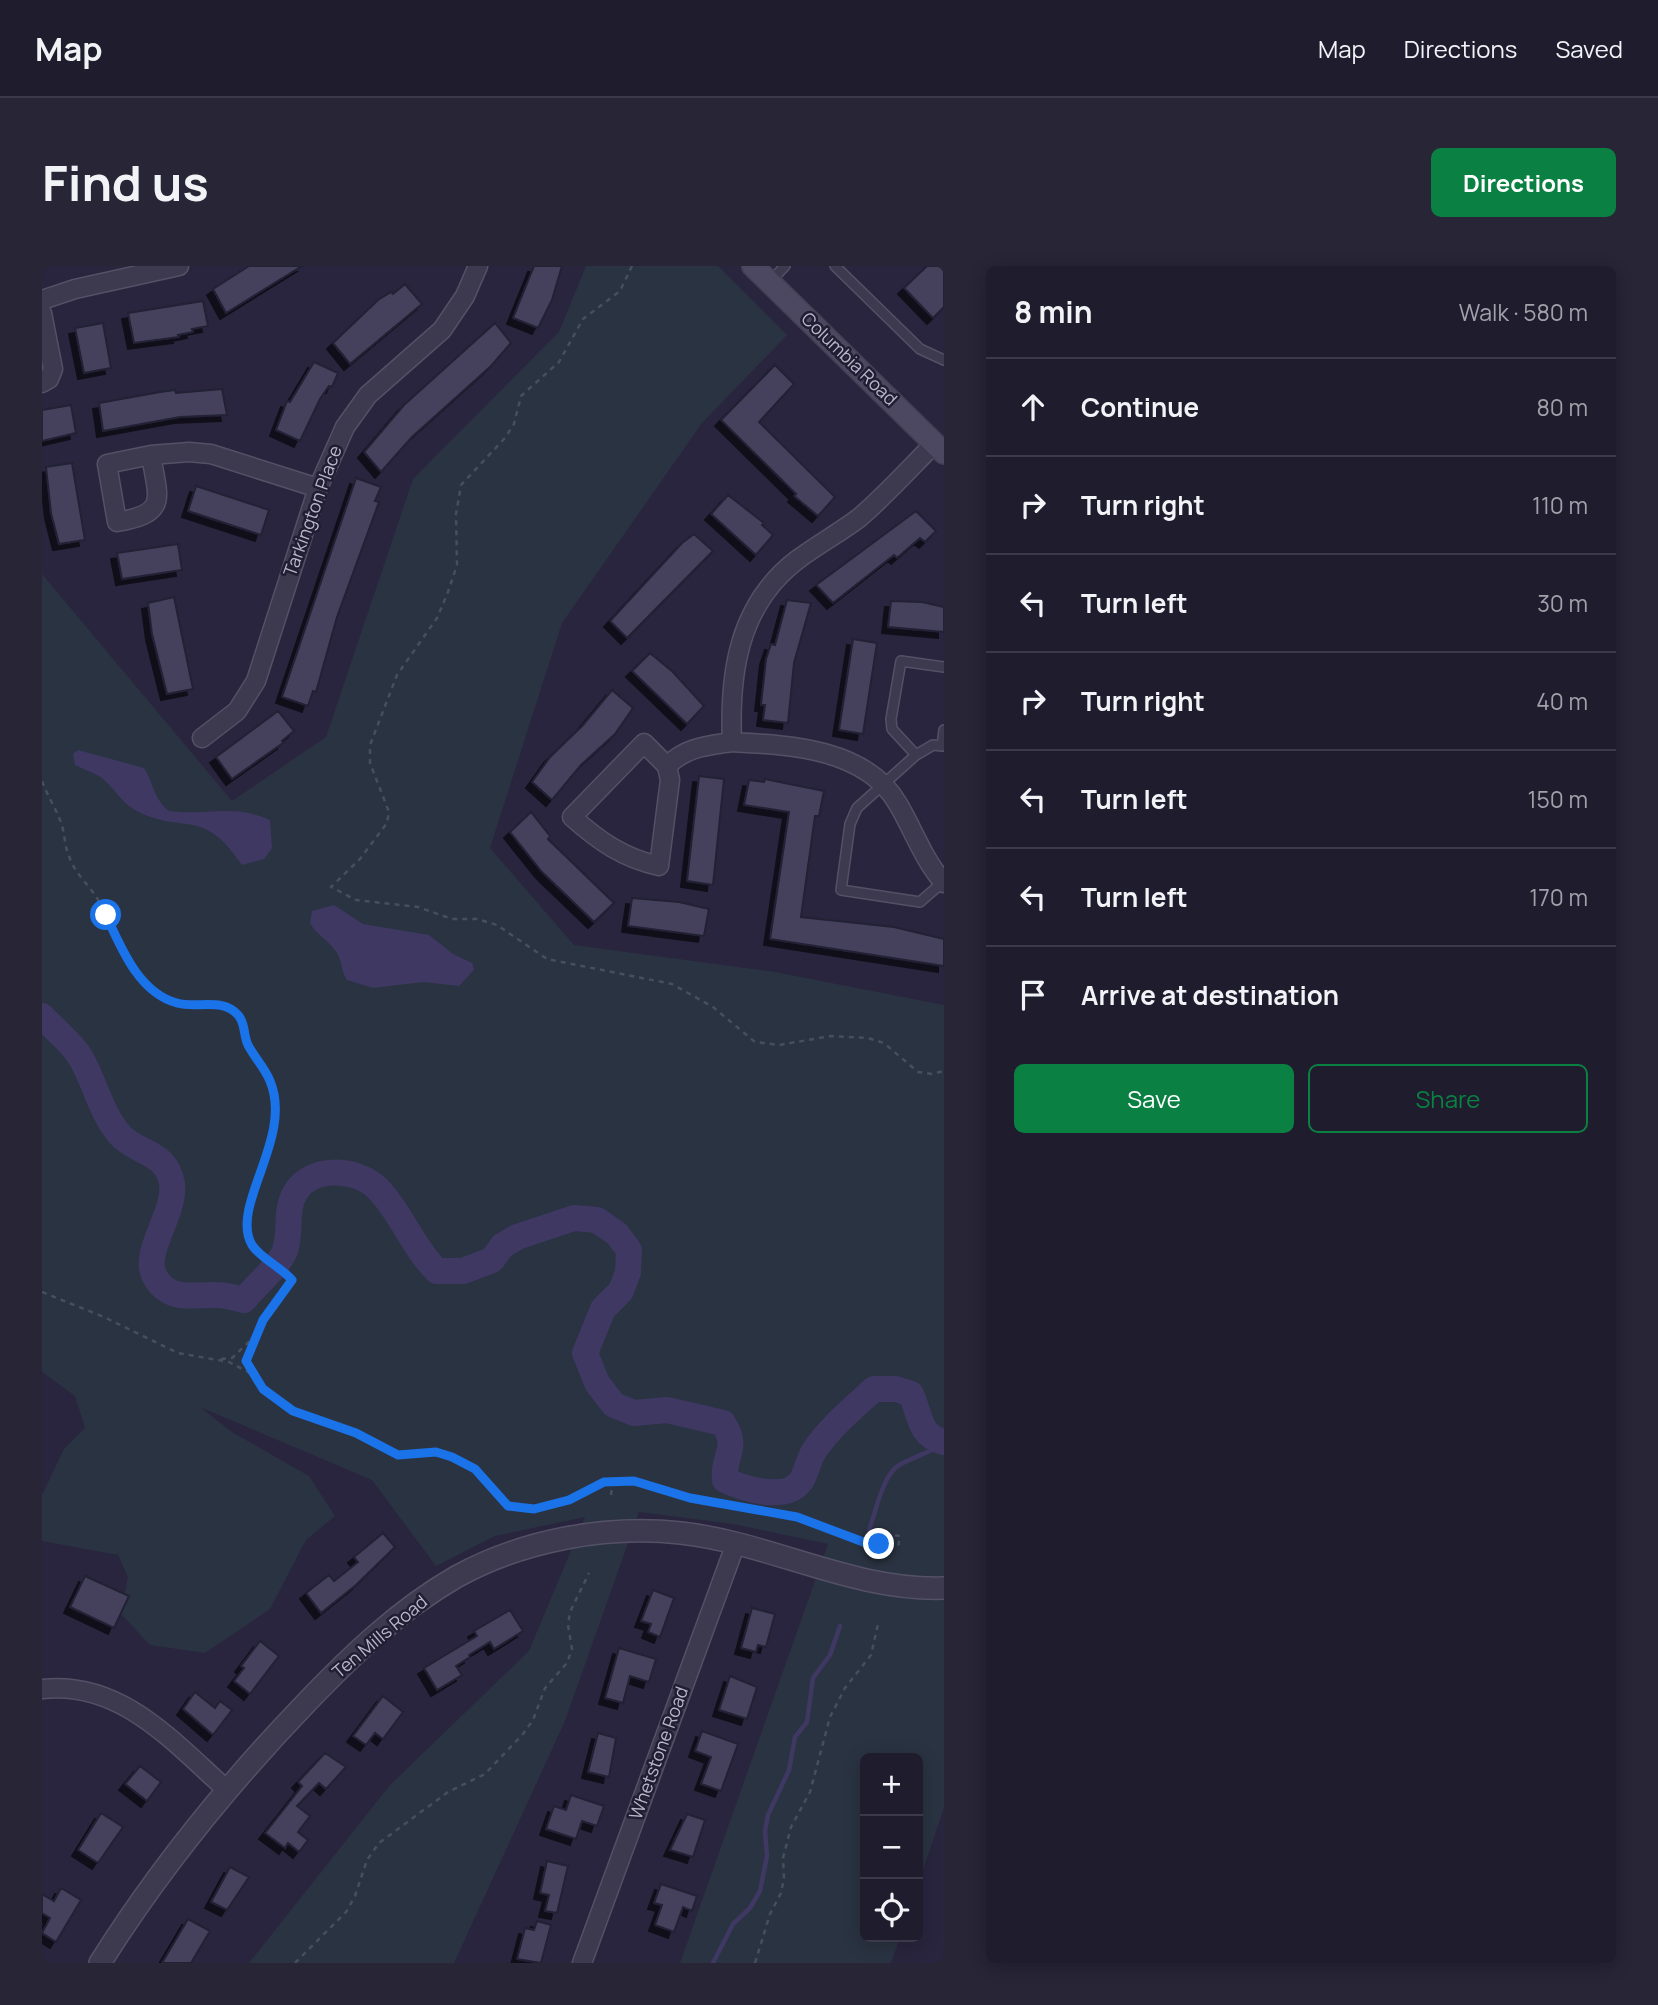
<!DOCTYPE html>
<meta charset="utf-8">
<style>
:root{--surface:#1f1c2e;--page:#272536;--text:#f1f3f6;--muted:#a1a1aa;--line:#3c3a4a;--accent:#0b8043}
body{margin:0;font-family:Manrope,sans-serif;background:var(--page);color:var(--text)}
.controls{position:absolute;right:21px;bottom:21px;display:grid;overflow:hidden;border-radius:10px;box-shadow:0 4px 18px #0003}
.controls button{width:63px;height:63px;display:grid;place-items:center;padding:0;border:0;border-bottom:2px solid var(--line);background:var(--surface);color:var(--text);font:35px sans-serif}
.stop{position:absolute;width:21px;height:21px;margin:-16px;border:5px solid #1a73e8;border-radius:50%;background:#fff}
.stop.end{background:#1a73e8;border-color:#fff;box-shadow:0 2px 7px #0008}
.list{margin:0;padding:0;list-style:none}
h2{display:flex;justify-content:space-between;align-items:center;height:91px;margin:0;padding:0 28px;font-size:30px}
h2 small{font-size:23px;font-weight:400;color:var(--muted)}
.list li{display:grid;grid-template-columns:46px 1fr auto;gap:21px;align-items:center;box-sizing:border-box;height:98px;padding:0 28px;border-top:2px solid var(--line)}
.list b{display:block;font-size:26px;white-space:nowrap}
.list em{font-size:23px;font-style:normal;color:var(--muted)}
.actions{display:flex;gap:14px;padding:21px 28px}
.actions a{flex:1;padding:16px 0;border:2px solid var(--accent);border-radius:10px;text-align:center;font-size:24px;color:var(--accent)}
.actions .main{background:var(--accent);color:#fff}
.icon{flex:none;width:38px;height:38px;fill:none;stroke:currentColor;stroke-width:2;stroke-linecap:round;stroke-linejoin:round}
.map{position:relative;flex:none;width:902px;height:1697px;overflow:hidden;border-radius:10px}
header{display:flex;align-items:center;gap:42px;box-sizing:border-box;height:98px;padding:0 35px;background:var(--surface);border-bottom:2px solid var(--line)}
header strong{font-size:33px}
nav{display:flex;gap:38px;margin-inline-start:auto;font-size:24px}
.intro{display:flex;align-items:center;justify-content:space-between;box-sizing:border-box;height:168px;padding:0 42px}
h1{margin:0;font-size:49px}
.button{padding:18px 32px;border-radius:10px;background:var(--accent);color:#fff;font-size:24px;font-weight:700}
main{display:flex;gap:42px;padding:0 42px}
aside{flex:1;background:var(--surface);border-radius:10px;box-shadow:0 4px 18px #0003}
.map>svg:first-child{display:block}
</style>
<header>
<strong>Map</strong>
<nav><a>Map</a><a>Directions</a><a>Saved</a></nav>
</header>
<div class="intro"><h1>Find us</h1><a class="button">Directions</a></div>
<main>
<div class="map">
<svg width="902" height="1697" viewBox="0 0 902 1697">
<defs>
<filter id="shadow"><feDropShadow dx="-6" dy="6" stdDeviation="0" flood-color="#0009"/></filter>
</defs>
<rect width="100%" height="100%" fill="#29253e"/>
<path fill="#2a3342" d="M544,0H676L745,69L660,157L520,357L448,582L532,679L733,706L902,739V1541L876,1619V1492H823V1671H858L849,1697H638L786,1278L691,1258L597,1246L523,1455L412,1697H207L348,1519L487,1385L543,1251L453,1270L394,1300L330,1214L158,1141L190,1166L267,1210L293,1250L264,1274L228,1343L163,1387L108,1379L79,1348L86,1311L76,1289L0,1275V1229L22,1183L43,1162L33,1130L0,1106V308L190,535L284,471L371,213L517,66Z"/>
<path fill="#3e3863" d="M36,484L102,502C112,518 111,532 127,545C163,550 192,537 228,554L230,582L222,593L200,599C160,539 141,570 93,544C78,536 71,519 57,510C50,506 40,503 33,499L31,488Z
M292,639L321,658L387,669L411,688L430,697L432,704L417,720L381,716L331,722L305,714C299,705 300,695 295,687C287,674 275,670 268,657L270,645Z"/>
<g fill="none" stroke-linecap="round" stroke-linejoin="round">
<path stroke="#3e3863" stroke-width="4.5" d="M827,1264C834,1246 840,1210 857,1199C872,1191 887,1187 902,1177
M671,1697L691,1658L708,1642L718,1625L725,1590L723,1565L726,1549L747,1504L753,1471L765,1456L771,1412L788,1389L798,1360"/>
<path stroke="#3e3863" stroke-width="26" d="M0,750C13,764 34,780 42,798C54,821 60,848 78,869C95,888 125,885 130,918C134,947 99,987 113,1011C128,1037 152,1028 175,1029C184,1029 193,1032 202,1034C213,1020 232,1005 241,989C250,972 243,948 251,931C265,899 313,901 335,922C359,946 371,982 395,1005H421L450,994L460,980L475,971L532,952L555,954L575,968L587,984L586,1006L579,1025L561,1043L543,1087L555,1117L572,1139L592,1147L625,1144L681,1157C698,1183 680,1189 683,1214C702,1223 744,1236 759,1215C765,1206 766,1194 772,1185C787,1162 811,1142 832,1123H854L869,1128C878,1147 876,1170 902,1176"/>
</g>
<path fill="#44405c" stroke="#232035" stroke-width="2" filter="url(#shadow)" d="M207,0H260L184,47L171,23Z
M492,0H520L510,34L496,62L471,52Z
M885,0H902V41L891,52L862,22Z
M363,18L380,38L308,98L291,77L336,34L349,26L351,28Z
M161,35L166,60L150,63L151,66L136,69L137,71L92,77L86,47Z
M61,57L69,102L42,107L33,62Z
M453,57L469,77L449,100L370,171L339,206L322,186L362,139Z
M272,96L296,107L290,121L287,120L278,133L258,175L234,164L245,135L248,136Z
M733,99L752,118L717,156L793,231L776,250L752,230L754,228L679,154Z
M180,123L185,149L138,151L61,165L57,137L118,126L133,124L134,127Z
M29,139L34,167L0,175V144Z
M30,197L43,274L17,278L9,247L4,201Z
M314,212L339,221L333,235L337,236L295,351L274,426L271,425L266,440L240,431Z
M154,220L227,244L219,269L146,245Z
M686,229L722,257L720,259L731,269L714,289L669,248Z
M874,245L894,265L883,276L878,272L855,292L852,289L791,337L774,319Z
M652,268L671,285L585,372L568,355L640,277Z
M136,278L140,304L80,313L75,287Z
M132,331L151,423L125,428L110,368L106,337Z
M745,334L769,337L752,397L746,457L721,454L723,439H719L724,393L729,378L733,379Z
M849,335L880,336L902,341V366L846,361Z
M811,373L835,377L821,468L797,464Z
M608,387L631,406L662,440L645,458L590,405Z
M570,424L591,442L573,468L539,499L510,534L490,516L508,491L541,459Z
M236,445L252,465L240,475L241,477L190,513L174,491Z
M657,510L682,513L671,619L645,615Z
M723,513L782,525L777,550H773L759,651L852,661L902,673V700L728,673L747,546L702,539L707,514L722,516Z
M489,546L508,570L506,573L572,637L552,656L500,606L468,566Z
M590,632L637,636L667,643L662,670L586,660Z
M341,1267L353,1281L314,1319L279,1347L264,1327L287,1309L292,1315L316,1296L312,1291Z
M43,1310L87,1330L72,1362L28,1341Z
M611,1324L632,1332L618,1371L606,1366L609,1358L599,1355Z
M710,1342L733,1348L724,1381L716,1379L714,1386L699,1382Z
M468,1344L481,1365L452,1383L448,1376L427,1389L428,1391L414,1400L420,1409L395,1424L382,1402L435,1370L432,1365Z
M218,1375L237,1390L208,1428L192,1415L202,1402L199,1400Z
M577,1382L614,1393L607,1416L588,1410L581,1437L563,1432Z
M688,1410L715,1421L705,1453L677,1444Z
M153,1426L173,1442L178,1435L190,1444L171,1469L141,1443Z
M341,1430L361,1446L341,1473L333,1467L324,1479L311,1470Z
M660,1465L696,1478L679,1525L659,1518L669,1491L653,1485Z
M556,1467L574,1472L567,1511L546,1506Z
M283,1487L304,1501L284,1523L277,1517L255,1540L268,1550L256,1566L266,1574L257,1586L246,1577L243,1582L223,1567L260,1520L256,1516Z
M98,1500L119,1516L105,1535L83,1518Z
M529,1529L562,1540L555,1560L540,1555L534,1573L504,1563L512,1540L524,1544Z
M59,1547L81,1561L56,1597L36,1584Z
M645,1548L663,1554L651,1591L628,1584Z
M505,1595L526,1600L515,1647L503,1645L507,1629L498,1627Z
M188,1601L207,1611L185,1644L169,1636Z
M619,1618L655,1630L650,1645L641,1641L632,1666L613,1659L620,1639L612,1637Z
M19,1622L39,1634L14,1676L0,1667L8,1652L0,1647V1628L12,1635Z
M146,1653L168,1665L149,1697H120Z
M495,1655L509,1659L499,1697L475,1693L483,1662L492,1664Z"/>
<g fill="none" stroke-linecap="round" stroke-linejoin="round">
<g stroke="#545166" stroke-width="12">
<path id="service" d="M793,0L878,83L902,94
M728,16L743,0
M902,464L900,480L891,479L874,489L815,542L808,558L799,624L878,636L902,615
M874,489L850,463L849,453L859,395L902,401"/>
</g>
<g stroke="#545166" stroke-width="21">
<path id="minor" d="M0,34L33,23L137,0
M0,47L11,103L7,113L0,117
M893,177C868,202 844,229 817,252C797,267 775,279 755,294C696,339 687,408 690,476C747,479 824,482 856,538C872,565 881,593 902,617
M109,189L65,198L75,256C127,247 116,233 109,189L147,186L169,188L276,222
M160,472L195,445L214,415L276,222L303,161L326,129L400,64L423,30L436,0
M625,500L602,477L530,551C557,575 581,592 617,600L628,514L625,500C644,481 664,480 690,476
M0,1423C79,1414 131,1476 185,1524
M540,1697L694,1277"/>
</g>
<g stroke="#545166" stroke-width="24">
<path id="tertiary" d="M58,1697C117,1603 188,1516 265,1436C310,1389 357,1344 414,1311C481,1274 564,1259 639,1267C729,1277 810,1325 902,1322"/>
</g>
<g stroke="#434054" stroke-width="24">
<path id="secondary" d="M711,0L902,187"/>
</g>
<path stroke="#474f5e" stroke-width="2.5" stroke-dasharray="5 5" stroke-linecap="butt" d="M590,0L578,25L541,53L517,96L479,130L472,158L463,172L419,219L414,248L415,299L406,326L395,352L355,409L328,479V497L347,546L345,557L318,593L289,621L314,634L376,641L410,653H435L455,659L505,693L630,718L671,741L713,776L737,779L789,770L826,772L842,777L876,806L890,808L902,805
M0,515C5,529 13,541 18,554C23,565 22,579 27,590C33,609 50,621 59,639C73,667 83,698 107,720C117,728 126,737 139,738C163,741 194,732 203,762C205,767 203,773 206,778C215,797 231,812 235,834C243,876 189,943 210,979C219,993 239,1000 249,1014L221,1054L204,1095L221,1123L251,1145L314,1167L356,1189L394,1186L410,1191L433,1203L466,1240L492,1243L528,1234L562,1216L579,1214L648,1232L755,1251L824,1277L837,1278L851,1269L858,1270L856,1281
M0,1026L62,1051L136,1087L187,1096L208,1107
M179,1093L190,1092L210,1073
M569,1229L571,1215
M253,1697L304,1646L313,1630L325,1594L337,1577L406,1526L443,1508L481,1468L491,1454L503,1422L525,1397L530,1383L526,1359L528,1346L547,1307
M713,1697L728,1648L739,1627L742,1612L741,1592L749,1561L768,1526L788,1451L803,1422L829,1389L836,1358"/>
<use href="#service" stroke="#3d394e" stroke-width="9"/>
<use href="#minor" stroke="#3d394e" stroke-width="18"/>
<use href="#tertiary" stroke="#3d394e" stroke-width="21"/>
<use href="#secondary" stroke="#4c4861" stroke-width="21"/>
</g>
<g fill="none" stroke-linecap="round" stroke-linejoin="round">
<path stroke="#1a73e8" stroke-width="9" d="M64,649C79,682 97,727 135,737C155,743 180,731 196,749C204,758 201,769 206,779C212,791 223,802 228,815C252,872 187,940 210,979C219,993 239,1001 250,1014L221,1054L204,1095L221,1123L251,1145L314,1167L356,1189L394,1186L410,1191L433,1203L466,1240L492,1243L527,1234L562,1216L592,1215L648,1232L755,1251L824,1277L837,1278"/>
</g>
<g text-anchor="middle" stroke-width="5" stroke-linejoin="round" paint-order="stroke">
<g font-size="18" fill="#b9b6c9" stroke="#211e33">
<text transform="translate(807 93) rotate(44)" y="6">Columbia Road</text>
<text transform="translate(271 245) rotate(-70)" y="6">Tarkington Place</text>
<text transform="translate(338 1371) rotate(-40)" y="6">Ten Mills Road</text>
<text transform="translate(617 1487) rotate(-70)" y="6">Whetstone Road</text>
</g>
</g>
</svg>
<div class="controls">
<button>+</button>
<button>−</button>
<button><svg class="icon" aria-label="locate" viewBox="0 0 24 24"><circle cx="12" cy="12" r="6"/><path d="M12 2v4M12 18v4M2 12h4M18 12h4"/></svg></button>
</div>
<div class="stop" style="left:64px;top:649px"></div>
<div class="stop end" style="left:837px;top:1278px"></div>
</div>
<aside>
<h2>8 min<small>Walk · 580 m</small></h2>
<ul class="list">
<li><svg class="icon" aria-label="ahead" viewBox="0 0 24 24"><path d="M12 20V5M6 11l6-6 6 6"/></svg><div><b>Continue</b></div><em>80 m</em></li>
<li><svg class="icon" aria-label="right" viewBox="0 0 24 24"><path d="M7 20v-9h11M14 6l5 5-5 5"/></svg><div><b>Turn right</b></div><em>110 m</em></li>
<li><svg class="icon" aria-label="left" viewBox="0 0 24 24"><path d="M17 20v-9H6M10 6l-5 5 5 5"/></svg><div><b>Turn left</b></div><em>30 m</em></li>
<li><svg class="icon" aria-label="right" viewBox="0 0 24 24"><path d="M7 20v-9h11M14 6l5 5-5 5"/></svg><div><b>Turn right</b></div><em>40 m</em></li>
<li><svg class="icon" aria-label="left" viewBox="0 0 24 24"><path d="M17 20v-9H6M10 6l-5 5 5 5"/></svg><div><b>Turn left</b></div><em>150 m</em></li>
<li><svg class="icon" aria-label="left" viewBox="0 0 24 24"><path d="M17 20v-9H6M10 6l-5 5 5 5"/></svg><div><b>Turn left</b></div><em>170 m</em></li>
<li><svg class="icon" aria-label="arrive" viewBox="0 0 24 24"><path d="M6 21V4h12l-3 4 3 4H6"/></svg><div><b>Arrive at destination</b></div></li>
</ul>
<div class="actions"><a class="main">Save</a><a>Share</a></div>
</aside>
</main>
